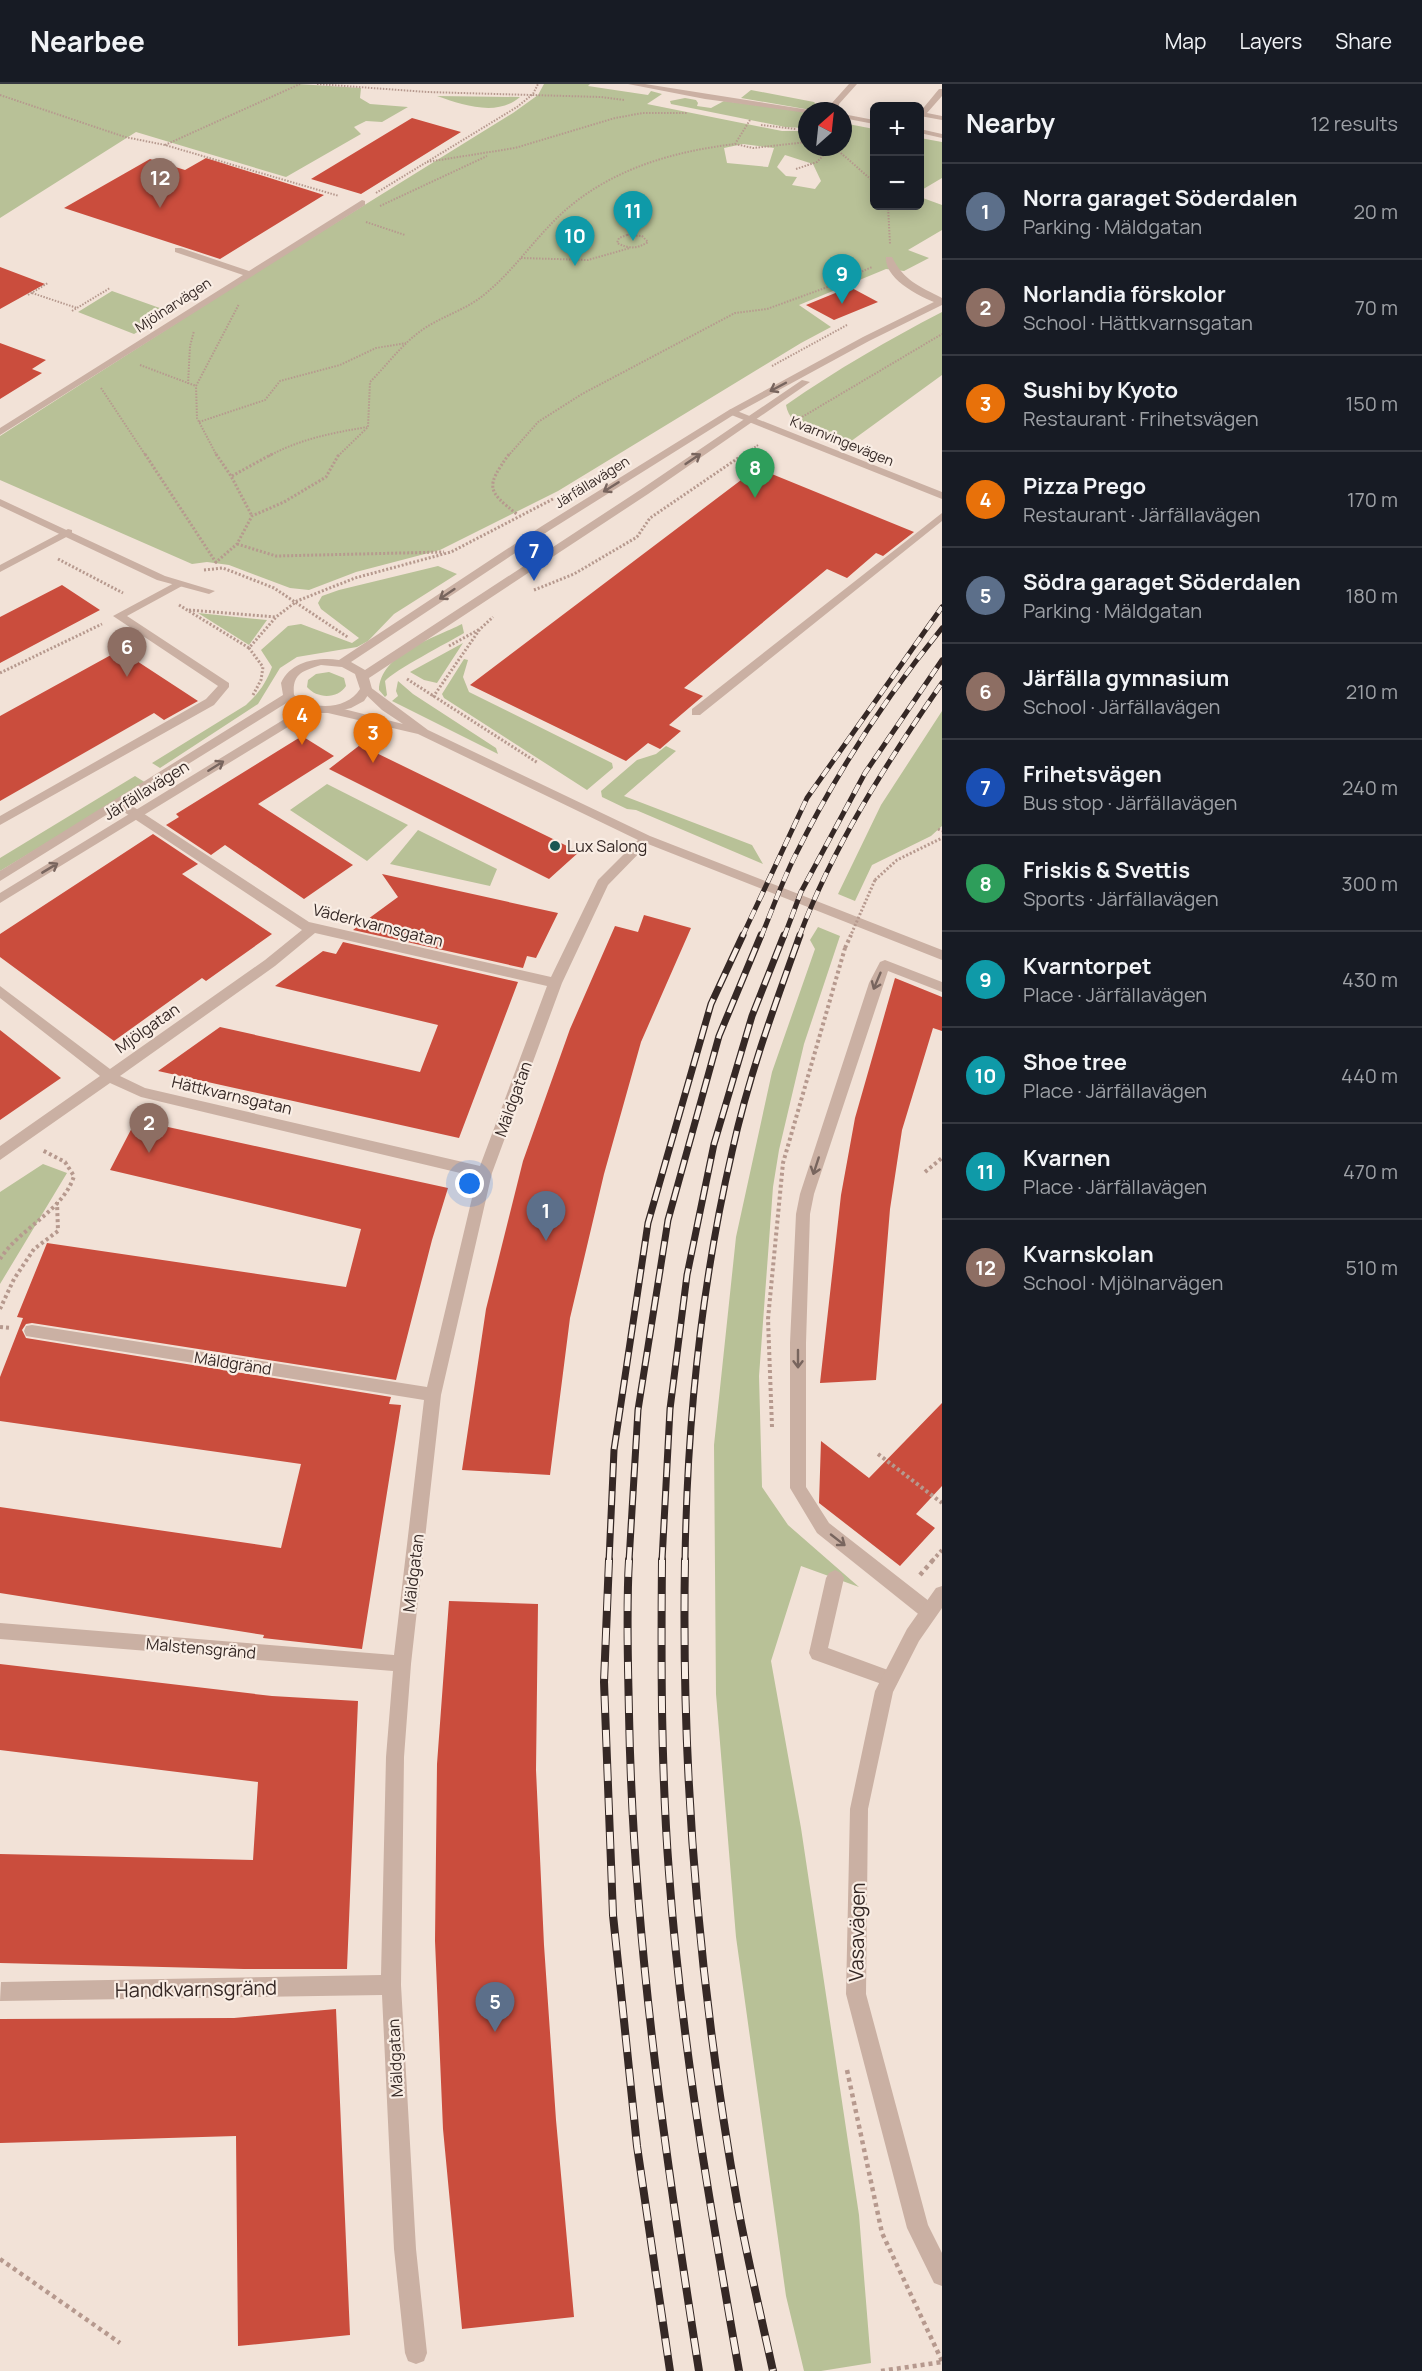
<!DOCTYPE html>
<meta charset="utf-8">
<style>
:root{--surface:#171b24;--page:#242831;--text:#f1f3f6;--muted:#9ea1a6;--line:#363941;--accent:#1a73e8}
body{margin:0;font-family:Manrope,sans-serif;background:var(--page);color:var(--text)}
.controls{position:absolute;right:18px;top:18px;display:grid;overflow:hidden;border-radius:9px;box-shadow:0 3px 15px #0003}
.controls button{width:54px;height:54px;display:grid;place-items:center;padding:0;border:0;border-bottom:2px solid var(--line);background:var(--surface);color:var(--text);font:30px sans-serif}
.compass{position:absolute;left:798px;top:18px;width:54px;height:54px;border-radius:50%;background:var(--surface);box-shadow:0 3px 15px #0003;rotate:27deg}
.you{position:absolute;left:470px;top:1100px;width:21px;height:21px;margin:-15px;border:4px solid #fff;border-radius:50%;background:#1a73e8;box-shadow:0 0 0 9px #1a73e833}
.badge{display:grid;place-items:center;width:39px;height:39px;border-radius:50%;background:var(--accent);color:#fff;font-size:20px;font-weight:700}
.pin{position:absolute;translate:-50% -50px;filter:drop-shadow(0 2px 3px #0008)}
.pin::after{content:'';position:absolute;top:32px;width:21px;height:18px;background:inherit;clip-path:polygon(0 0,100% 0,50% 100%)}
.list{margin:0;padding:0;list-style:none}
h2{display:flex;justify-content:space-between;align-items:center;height:78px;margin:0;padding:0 24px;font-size:26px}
h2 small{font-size:20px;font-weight:400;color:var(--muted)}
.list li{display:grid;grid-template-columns:39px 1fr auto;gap:18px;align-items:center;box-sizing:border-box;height:96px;padding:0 24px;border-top:2px solid var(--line)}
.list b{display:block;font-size:22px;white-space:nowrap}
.list p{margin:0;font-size:20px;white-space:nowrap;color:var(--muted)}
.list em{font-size:20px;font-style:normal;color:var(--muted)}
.map{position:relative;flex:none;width:942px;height:2287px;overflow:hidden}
header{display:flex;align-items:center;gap:36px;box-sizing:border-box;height:84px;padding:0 30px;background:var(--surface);border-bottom:2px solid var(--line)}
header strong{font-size:28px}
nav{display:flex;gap:33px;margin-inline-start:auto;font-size:21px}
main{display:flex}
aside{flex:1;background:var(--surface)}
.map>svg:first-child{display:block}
</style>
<header>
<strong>Nearbee</strong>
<nav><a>Map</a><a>Layers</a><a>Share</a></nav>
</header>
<main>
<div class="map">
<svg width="942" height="2287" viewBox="0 0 942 2287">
<rect width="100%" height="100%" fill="#f2e2d7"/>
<path fill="#b8c197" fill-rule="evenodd" d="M0,0H298L361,4L360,14L370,20L408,23L382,38L366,37L354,43L361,50L286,93L136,48L0,134Z
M544,0H590L588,2L648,11L651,7L662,10L647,20L782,47H807V63H843V39L874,45V122H920V113L942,121V146L908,166L929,174L904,187L886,185L799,221L831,243L801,259L558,407L440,466L356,488L309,506L290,504L229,481L207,478L192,480L0,396V352L258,187L513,29L538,11ZM743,60L774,64L768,83L727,79L724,64ZM785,71L813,80L821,97L815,105L792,101L797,93L786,92L777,83Z
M751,6L814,18L819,23L811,26L741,14Z
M437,12L520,13C497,33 463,21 437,12Z
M685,14L696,16L698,19L697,22L711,24L724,17L807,28V42L804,44L785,43L671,20L670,17Z
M920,54L942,58V94L920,107Z
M112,207L171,228L134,250L78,228Z
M942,228V291L843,363C823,353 790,346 786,321C836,286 888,256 942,228Z
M438,482L457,490L394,530L368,557L357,563L297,573L280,584L258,620L160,684L152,679L246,621C259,609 266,599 272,583L261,566L288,542L301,540L352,559L359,554L321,525L318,519L322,512L339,506Z
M198,529L267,536L249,561Z
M462,540L464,549C449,558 393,587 385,597L387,611L385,613L379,606C380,570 434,554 462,540Z
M463,559L437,599L424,596L410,588Z
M464,575L468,576L463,593L469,608L612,679L613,684L587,706L444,614L442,610Z
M329,588L344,594L346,602C338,615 317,615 307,603L308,596L316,590Z
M398,597L413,610L496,664L498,670L392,617L398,612L396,607Z
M942,627V742L931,752L872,781L855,817L838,810L881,721Z
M666,662L676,667L624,712L752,761L763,780L636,726L627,725L602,713L601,707L637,676L656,670Z
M135,692L146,699L0,787V774Z
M327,700L408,741L367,777L290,726Z
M418,746L497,785L490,802L390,780Z
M818,843L840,852L804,960L779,1066L773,1103L759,1292L762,1403L788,1441L859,1503L801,1482L771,1577L801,1744L859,2131L871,2279L821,2287H804L786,2212L736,1853L716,1610L714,1361L736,1153L772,988L815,865L810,856Z
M43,1080L67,1089L0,1200V1108Z"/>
<path fill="#ca4d3d" d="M412,34L461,48L361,110L311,95Z
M206,74L324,111L220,175L64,124L150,75L185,86Z
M0,183L45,200L0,225Z
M850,203L878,218L834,236L806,221Z
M0,259L46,276L32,285L42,289L0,315Z
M757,384L914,448L883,472L876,469L847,494L827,485L684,604L703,612L669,641L681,647L660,665L648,659L626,677L470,601Z
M62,501L100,526L0,579V533Z
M120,566L198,617L164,636L154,629L0,717V632Z
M302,652L334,672L258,720L353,781L304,815L225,761L211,771L166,741L179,733L176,730Z
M360,661L551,754L579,768L549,795L329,685Z
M153,750L198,780L182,790L272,850L206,897L202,894L114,957L0,873V850Z
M382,790L558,829L536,874L527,872L523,884L353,846L398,813Z
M644,831L691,844L641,958L604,1090L570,1234L550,1391L462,1386L486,1225L523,1077L570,945L615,842L638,848Z
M343,858L518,898L459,1054L158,987L220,943L420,988L438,941L275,902L323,867L336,870Z
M895,894L942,913V947L933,944L902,1046L890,1125L876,1296L820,1299L841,1111L855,1034Z
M0,946L61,994L0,1036Z
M136,1036L448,1104L432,1156L396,1296L32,1239L26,1240L22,1246L26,1254L391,1313L389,1320L401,1321L362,1565L263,1554L264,1551L0,1509V1423L281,1464L301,1380L0,1337V1293L23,1234L17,1233L47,1159L346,1203L361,1145L110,1086Z
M942,1319V1402L916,1430L935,1444L900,1482L819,1419L821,1357L869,1394Z
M449,1517L538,1520L536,1686L544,1861L556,2036L574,2233L462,2245L443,2045L435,1857L437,1680Z
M0,1580L272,1612L358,1617L347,1885H244L0,1879V1770L253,1776L258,1698L0,1666Z
M336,1925L350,2251L238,2262L236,2052L0,2059V1935L234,1934Z"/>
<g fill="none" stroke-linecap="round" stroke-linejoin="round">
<path stroke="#b6998e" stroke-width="2" stroke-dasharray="1.5 1.5" stroke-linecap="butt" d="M317,0L427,8L601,13L624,16
M0,11L125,53L165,61L339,112
M761,41L796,45
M735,60L753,64L807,58
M165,61L300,0
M834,63L874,98
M427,78L515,64L615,34L643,29H687
M796,85L817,78L831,63
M376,109L517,23L533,10L538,0
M380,122L487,72
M888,122L890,160
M366,138L405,151
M627,151L642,152L648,158C637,165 629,165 617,159L619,154Z
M521,174L588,176L630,164
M32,209L77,224
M28,211L48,199
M72,227L110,204
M140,281L196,302
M772,282L847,241
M188,300L190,262L194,247
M101,304L146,372
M797,336L942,250
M199,338L265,316L280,297L340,281L376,264L406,259
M217,372L197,334L196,302L239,220
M269,372C300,355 332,349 367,343
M338,372L368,343L370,298C387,281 402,260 422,246C442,232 466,226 485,210C511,189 530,161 554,137C602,88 668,68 735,60L750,36
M508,372L538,338L582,310L735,229L767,225L825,204L872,183
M742,372L758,361"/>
<path stroke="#b6998e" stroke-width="3" stroke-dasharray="2 2" stroke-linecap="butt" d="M145,370L217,480
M216,370L231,392L252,432
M509,370C486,403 486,406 518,431
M232,392L272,370
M237,460L276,472L444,468
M58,475L123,509
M215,479L237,460L252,432L284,418L326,393L339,370
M204,486L223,484L274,504L349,554
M534,506L574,490L637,453L650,434L744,370
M179,521L249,564
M189,526L276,533
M449,562L480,545
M0,589L102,540
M407,595L538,679
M253,611L261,596L263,583L249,564L276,533L297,517L355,494L451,468L553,415
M433,613L480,545L493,533
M938,745L942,747
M875,796L897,776L942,754"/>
<path stroke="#b6998e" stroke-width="4" stroke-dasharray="3 3" stroke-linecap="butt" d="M925,1088L942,1074
M0,1175C20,1144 63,1127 74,1092L65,1078L42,1066
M0,1225L14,1195L34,1165L58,1147L57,1118
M0,1243L11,1244
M772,1343L768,1235L783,1079L845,864
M878,1370L942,1419
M932,1477L942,1466"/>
<path stroke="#b6998e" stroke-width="4.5" stroke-dasharray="4 4" stroke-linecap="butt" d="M920,1491L933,1476
M847,1986L882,2149L942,2277
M0,2175L120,2259
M881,2287L942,2278"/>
<path fill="#cab0a3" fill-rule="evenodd" d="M628,0H645L816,27L807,29L705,15Z
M939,5H942V12L927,29L942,32V36L920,32V28Z
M886,173H892C904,197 919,202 942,214V221C924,215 884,196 886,173Z
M942,429V437L700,631H692V625Z
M68,445L72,446V450L0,488V481Z
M178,497L183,500L182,502L127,532L229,599V603L214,621L0,741V732L206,615L218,602L113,532Z
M885,876L942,898V908L888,887L814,1110L810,1130L806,1259V1403L829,1439L934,1521L937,1527L934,1533L928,1535L922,1533L817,1449L790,1404V1259L796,1130L800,1110L869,899L880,878Z
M835,1486L841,1489L844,1494L828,1564L896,1589L899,1595L896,1601L890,1603L812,1575L809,1569L826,1494L829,1489Z"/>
<path fill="#cab0a3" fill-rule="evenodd" d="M849,0H857L839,20V27H831V20Z
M843,30L874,36V40L843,34Z
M920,45L942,50V54L920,49Z
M362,116L365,117V121L0,351V344L243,191L175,168V164H181L249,187Z
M732,325L942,408V415L729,330V326Z
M0,415L165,492L215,507L209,510L157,496L0,422Z
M366,600L428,646L650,752L942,866V876L648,760L608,801L562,899L492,1089L441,1311L411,1580L404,1673L401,1901L416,2165L427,2269L424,2277L416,2280L408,2277L405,2269L394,2165L382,1911L0,1917L1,1898L381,1891L386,1673L393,1587L0,1555V1539L394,1571L424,1316L32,1253L26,1252L24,1247L26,1242L32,1241L427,1303L477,1093L141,1013L110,999L0,1076V1062L100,992L0,914V902L110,985L265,876L302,846L115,722L113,719L115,716H123L309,838L551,893L598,796L638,756L418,650L328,629L326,626L332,622L403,640L382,626L362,607L360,604ZM315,849L547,902L480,1082L145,1004L120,992L275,882Z
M942,1502V1524L919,1557L893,1608L868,1725L866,1910L928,2141L942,2169V2202L934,2199L907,2144L846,1910L850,1725L875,1607L907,1545L936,1504Z"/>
<path fill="#cab0a3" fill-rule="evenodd" d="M942,214V221L869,257L735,330L550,446L351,578L365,586L640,406L802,296L810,298L648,410L369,594L372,605L364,617L351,624L331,629H313L296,638L0,819V809L301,625L288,618L0,797V787L283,611L281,599C291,577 318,573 339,576L542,442L729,326L863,253ZM321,581L342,583L355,590L360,605C347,626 312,627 294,611C292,590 302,587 321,581Z"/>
<g stroke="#352825" stroke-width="5">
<path id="rail-far2" d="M742,853L807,714L942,523
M761,853C772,826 782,798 795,772C835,691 885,614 942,544
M784,853L801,808L865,689L942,576
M799,853C833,762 887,678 942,599"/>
</g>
<g stroke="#352825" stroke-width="7">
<path id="rail-far1" d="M609,1477L614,1366L648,1139L711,920L743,851
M629,1477L638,1326L668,1136L719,952L761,851
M662,1477L670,1325L687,1191L714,1060L752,932L784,851
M685,1477C687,1340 701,1202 732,1068C748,994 774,923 800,851"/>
</g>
<g stroke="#352825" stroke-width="8">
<path id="rail" d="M609,1476L604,1598L613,1831L637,2062L670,2287
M629,1476C626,1527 628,1578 629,1630C633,1851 665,2069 699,2287
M662,1476C661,1580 661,1684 669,1789C681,1956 710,2122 739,2287
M685,1476C681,1692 700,1910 738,2123C748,2178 761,2232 773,2287"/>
</g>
<use href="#rail-far2" stroke="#f9ede4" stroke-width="4" stroke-dasharray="10" stroke-linecap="butt"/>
<use href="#rail-far1" stroke="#f9ede4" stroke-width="4.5" stroke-dasharray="14" stroke-linecap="butt"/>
<use href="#rail" stroke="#f9ede4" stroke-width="6" stroke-dasharray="17" stroke-linecap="butt"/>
<path stroke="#b6998e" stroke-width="3" stroke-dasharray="2 2" stroke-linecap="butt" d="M850,853L875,796"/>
<path stroke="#b6998e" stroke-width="4" stroke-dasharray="3 3" stroke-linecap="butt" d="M845,864L851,851"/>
</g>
<defs><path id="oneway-shaft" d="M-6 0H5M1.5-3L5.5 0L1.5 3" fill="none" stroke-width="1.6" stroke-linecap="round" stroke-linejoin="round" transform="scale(1.5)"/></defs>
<g stroke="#78655e">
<use href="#oneway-shaft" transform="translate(778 303) rotate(152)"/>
<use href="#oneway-shaft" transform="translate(693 375) rotate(-34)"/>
<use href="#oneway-shaft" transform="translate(611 403) rotate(148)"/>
<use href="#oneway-shaft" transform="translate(447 510) rotate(146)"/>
<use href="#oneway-shaft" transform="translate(216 682) rotate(-32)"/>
<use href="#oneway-shaft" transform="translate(50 784) rotate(-31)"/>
<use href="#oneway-shaft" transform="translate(877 897) rotate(113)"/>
<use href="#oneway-shaft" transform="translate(816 1082) rotate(108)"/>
<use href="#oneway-shaft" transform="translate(798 1275) rotate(90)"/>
<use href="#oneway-shaft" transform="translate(838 1456) rotate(38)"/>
</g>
<circle fill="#1a5753" stroke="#f9ede4" stroke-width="2" cx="555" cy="762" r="6"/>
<g text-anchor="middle" stroke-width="4.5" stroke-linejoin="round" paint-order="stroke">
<g font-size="14" fill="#352825" stroke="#f9ede4">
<text transform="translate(173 221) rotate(-33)" y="5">Mjölnarvägen</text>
<text transform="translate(842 357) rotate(22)" y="5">Kvarnvingevägen</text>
<text transform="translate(592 398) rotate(-32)" y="5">Järfällavägen</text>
</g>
<g font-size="16" fill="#352825" stroke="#f9ede4">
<text transform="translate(146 706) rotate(-32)" y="6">Järfällavägen</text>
<text transform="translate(378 841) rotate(14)" y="6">Väderkvarnsgatan</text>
<text transform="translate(147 944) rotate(-35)" y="6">Mjölgatan</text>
<text transform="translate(232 1011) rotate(13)" y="6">Hättkvarnsgatan</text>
<text transform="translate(513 1015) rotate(-70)" y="6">Mäldgatan</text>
<text transform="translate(233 1279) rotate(9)" y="6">Mäldgränd</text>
<text transform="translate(413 1489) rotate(-83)" y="6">Mäldgatan</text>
<text transform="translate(201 1564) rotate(5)" y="6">Malstensgränd</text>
<text transform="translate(395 1974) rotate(-93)" y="6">Mäldgatan</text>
</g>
<g font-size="16" fill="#352825" stroke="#f9ede4" text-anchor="start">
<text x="567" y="768">Lux Salong</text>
</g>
<g font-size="20" fill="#352825" stroke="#f9ede4">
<text transform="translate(857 1848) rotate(-89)" y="7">Vasavägen</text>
<text transform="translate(196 1905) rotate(-1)" y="7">Handkvarnsgränd</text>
</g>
</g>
</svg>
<div class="controls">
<button>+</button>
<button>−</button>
</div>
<svg class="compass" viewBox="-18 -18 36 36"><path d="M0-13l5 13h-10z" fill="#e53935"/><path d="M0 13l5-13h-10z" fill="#9ea1a6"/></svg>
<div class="you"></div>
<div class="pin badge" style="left:546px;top:1157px;background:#5c6f8a">1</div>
<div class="pin badge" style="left:149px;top:1069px;background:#8d6e63">2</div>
<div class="pin badge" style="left:373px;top:679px;background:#e8710a">3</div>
<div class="pin badge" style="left:302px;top:661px;background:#e8710a">4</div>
<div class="pin badge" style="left:495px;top:1948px;background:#5c6f8a">5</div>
<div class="pin badge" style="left:127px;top:593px;background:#8d6e63">6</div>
<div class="pin badge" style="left:534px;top:497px;background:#1a4fb4">7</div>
<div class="pin badge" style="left:755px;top:414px;background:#2e9e5b">8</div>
<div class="pin badge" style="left:842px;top:220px;background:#0f9aa8">9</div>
<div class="pin badge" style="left:575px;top:182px;background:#0f9aa8">10</div>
<div class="pin badge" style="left:633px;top:157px;background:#0f9aa8">11</div>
<div class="pin badge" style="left:160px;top:124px;background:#8d6e63">12</div>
</div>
<aside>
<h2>Nearby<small>12 results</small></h2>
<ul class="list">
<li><span class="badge" style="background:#5c6f8a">1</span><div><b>Norra garaget Söderdalen</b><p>Parking · Mäldgatan</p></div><em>20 m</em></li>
<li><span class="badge" style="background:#8d6e63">2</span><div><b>Norlandia förskolor</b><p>School · Hättkvarnsgatan</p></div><em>70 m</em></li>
<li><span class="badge" style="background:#e8710a">3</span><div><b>Sushi by Kyoto</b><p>Restaurant · Frihetsvägen</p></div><em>150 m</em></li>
<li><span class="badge" style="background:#e8710a">4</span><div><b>Pizza Prego</b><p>Restaurant · Järfällavägen</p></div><em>170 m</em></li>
<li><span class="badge" style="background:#5c6f8a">5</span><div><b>Södra garaget Söderdalen</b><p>Parking · Mäldgatan</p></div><em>180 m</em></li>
<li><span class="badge" style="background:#8d6e63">6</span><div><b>Järfälla gymnasium</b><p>School · Järfällavägen</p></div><em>210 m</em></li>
<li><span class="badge" style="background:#1a4fb4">7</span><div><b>Frihetsvägen</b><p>Bus stop · Järfällavägen</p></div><em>240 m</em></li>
<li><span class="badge" style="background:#2e9e5b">8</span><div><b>Friskis &amp; Svettis</b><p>Sports · Järfällavägen</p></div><em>300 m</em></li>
<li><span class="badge" style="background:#0f9aa8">9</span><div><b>Kvarntorpet</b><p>Place · Järfällavägen</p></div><em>430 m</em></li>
<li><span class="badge" style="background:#0f9aa8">10</span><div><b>Shoe tree</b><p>Place · Järfällavägen</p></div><em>440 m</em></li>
<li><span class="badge" style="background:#0f9aa8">11</span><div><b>Kvarnen</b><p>Place · Järfällavägen</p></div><em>470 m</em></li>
<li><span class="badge" style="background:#8d6e63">12</span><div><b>Kvarnskolan</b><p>School · Mjölnarvägen</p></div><em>510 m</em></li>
</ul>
</aside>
</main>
